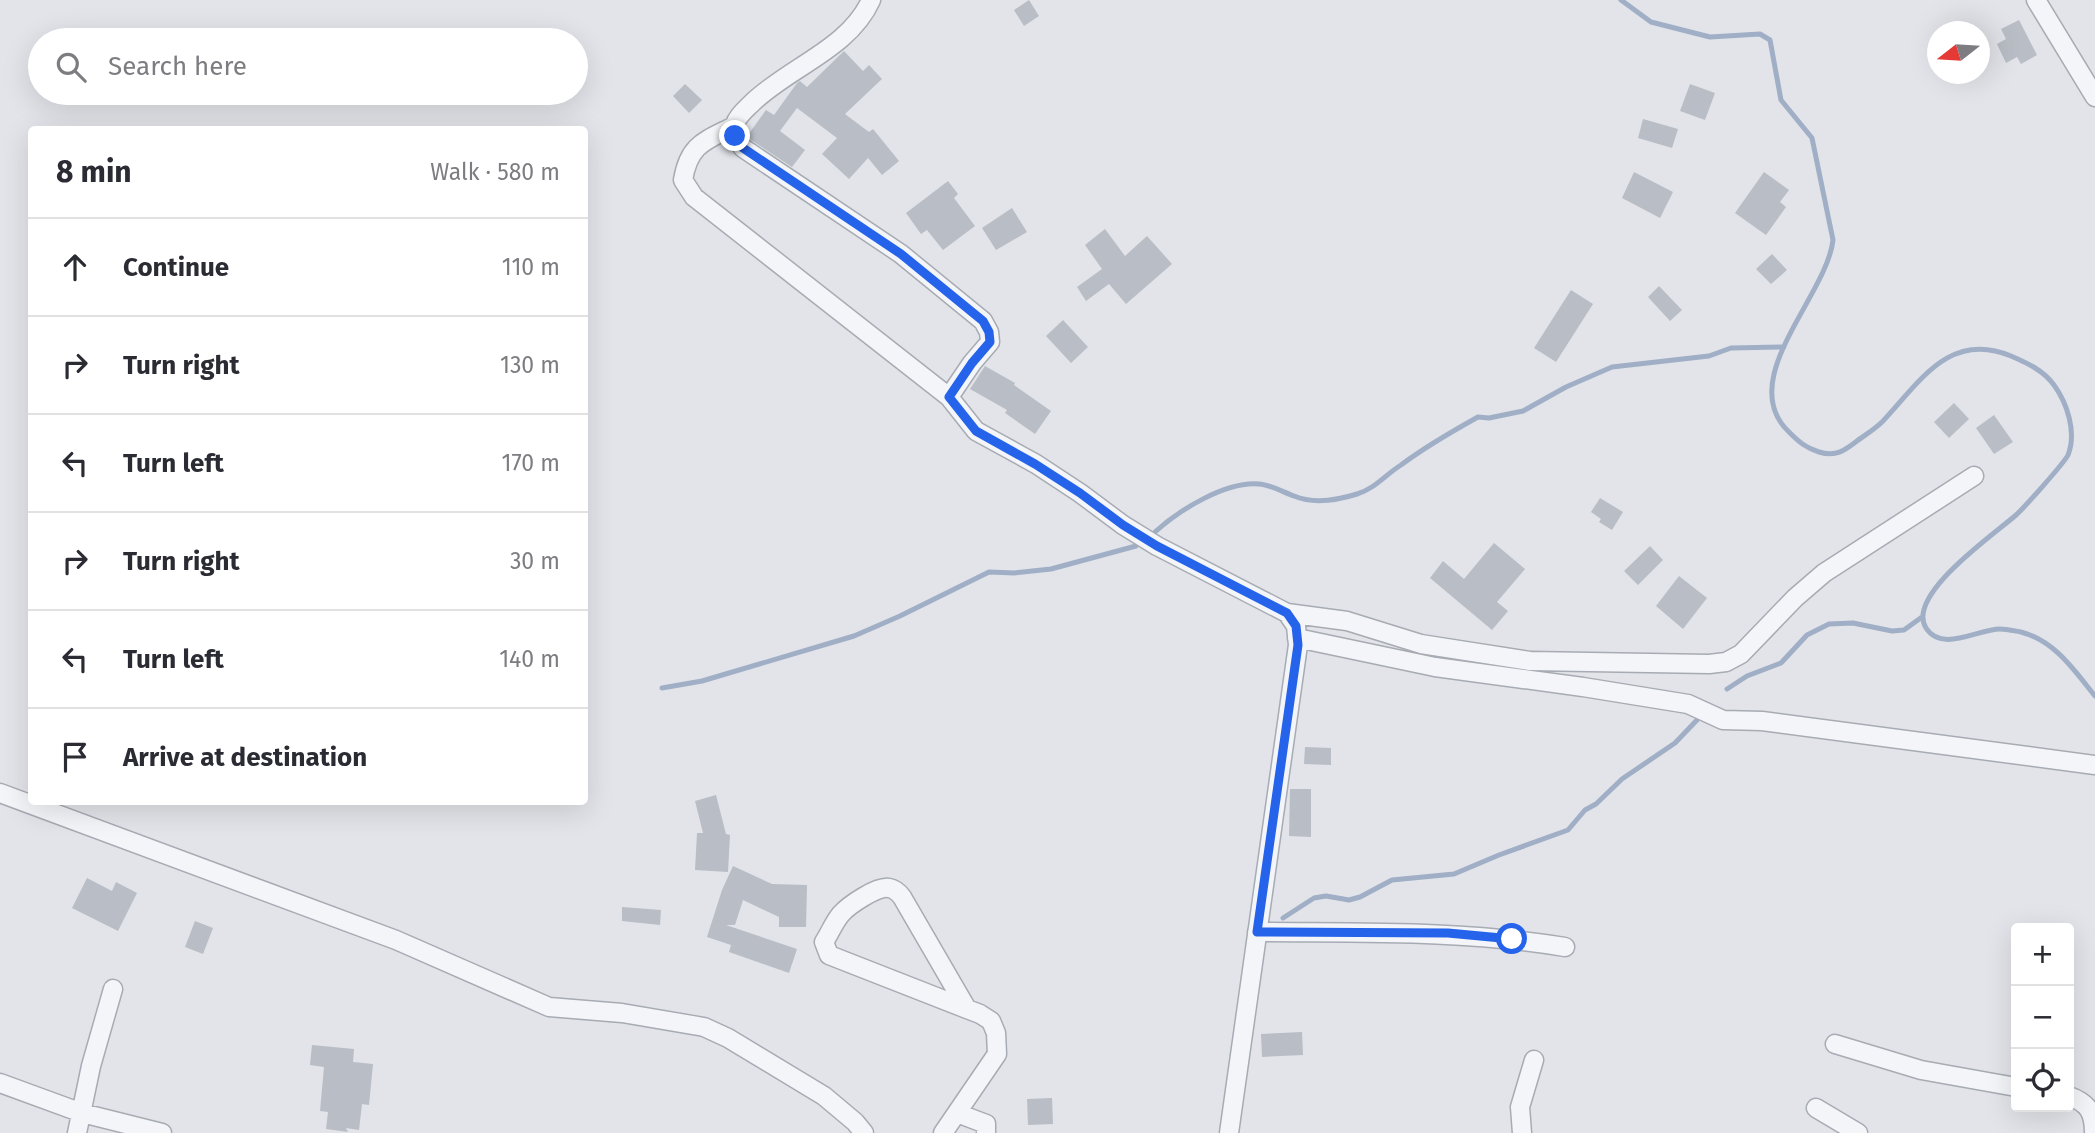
<!DOCTYPE html>
<meta charset="utf-8">
<style>
:root{--surface:#fff;--page:#f7f7f7;--text:#2b2b33;--muted:#7c7c81;--line:#e1e1e2}
body{margin:0;font-family:"Fira Sans",sans-serif;background:var(--page);color:var(--text)}
.controls{position:absolute;right:21px;bottom:21px;display:grid;overflow:hidden;border-radius:7px;box-shadow:0 7px 28px #0002}
.controls button{width:63px;height:63px;display:grid;place-items:center;padding:0;border:0;border-bottom:2px solid var(--line);background:var(--surface);color:var(--text);font:35px sans-serif}
.compass{position:absolute;left:1927px;top:21px;width:63px;height:63px;border-radius:50%;background:var(--surface);box-shadow:0 7px 28px #0002;rotate:253deg}
.stop{position:absolute;width:21px;height:21px;margin:-16px;border:5px solid #2563eb;border-radius:50%;background:#fff}
.stop.end{background:#2563eb;border-color:#fff;box-shadow:0 2px 7px #0008}
.list{margin:0;padding:0;list-style:none}
h2{display:flex;justify-content:space-between;align-items:center;height:91px;margin:0;padding:0 28px;font-size:30px}
h2 small{font-size:23px;font-weight:400;color:var(--muted)}
.list li{display:grid;grid-template-columns:46px 1fr auto;gap:21px;align-items:center;box-sizing:border-box;height:98px;padding:0 28px;border-top:2px solid var(--line)}
.list b{display:block;font-size:26px;white-space:nowrap}
.list em{font-size:23px;font-style:normal;color:var(--muted)}
.icon{flex:none;width:38px;height:38px;fill:none;stroke:currentColor;stroke-width:2;stroke-linecap:round;stroke-linejoin:round}
.map{position:relative;flex:none;width:2095px;height:1133px;overflow:hidden}
.search{position:absolute;background:var(--surface);box-shadow:0 7px 28px #0002;left:28px;top:28px;width:560px;height:77px;display:flex;align-items:center;gap:18px;box-sizing:border-box;padding:0 24px;border-radius:38px;color:var(--muted);font-size:26px}
.panel{position:absolute;background:var(--surface);box-shadow:0 7px 28px #0002;left:28px;top:126px;width:560px;height:679px;border-radius:7px}
.map>svg:first-child{display:block}
</style>
<div class="map">
<svg width="2095" height="1133" viewBox="0 0 2095 1133">
<rect width="100%" height="100%" fill="#e2e4e9"/>
<g fill="none" stroke-linecap="round" stroke-linejoin="round">
<path stroke="#a0afc6" stroke-width="5" d="M1621,0L1651,22L1710,37L1760,34L1770,40L1781,100L1812,138L1833,240C1827,296 1734,380 1789,432C1799,442 1806,448 1819,452C1836,457 1844,451 1857,441C1865,435 1875,429 1882,422C1919,383 1949,330 2011,356C2027,363 2043,370 2054,385C2067,403 2077,432 2068,455C2064,463 2024,508 2016,515C1996,533 1905,595 1926,628C1942,653 1978,629 2000,629C2006,629 2015,631 2021,632C2055,641 2074,670 2095,696
M1155,532C1179,510 1226,481 1259,484C1271,485 1283,492 1294,496C1313,504 1338,500 1357,494C1376,488 1385,475 1401,465C1425,447 1451,432 1478,417L1489,418L1523,411L1566,387L1612,367L1709,356L1731,348L1784,347
M662,688L702,681L854,636L900,616L989,572L1014,573L1051,569L1136,546
M1727,689L1747,676L1781,663L1807,635L1829,624L1853,623L1892,631L1904,630L1922,617
M1283,918L1314,898L1326,896L1349,900L1360,897L1392,880L1454,874L1499,855L1568,830L1585,810L1596,804L1622,779L1675,743L1697,720"/>
</g>
<path fill="#b9bdc5" d="M1029,0L1039,16L1024,26L1014,10Z
M2019,20L2037,55L2021,64L2017,57L2006,63L1997,44L2006,39L2001,29Z
M844,51L863,71L869,65L882,79L845,114L869,132L873,129L899,161L882,175L868,158L849,179L822,154L837,138L797,108L780,131L805,150L792,167L751,140L748,135L766,110L774,115L797,83L800,81L807,87Z
M685,84L702,100L689,113L673,96Z
M1690,84L1715,93L1705,120L1680,111Z
M1643,119L1678,129L1672,148L1638,138Z
M1634,172L1673,192L1660,218L1622,198Z
M1764,172L1789,190L1780,202L1786,207L1766,235L1735,213Z
M948,181L958,194L954,198L975,226L943,250L927,230L921,234L906,213Z
M1012,208L1027,232L996,250L982,228Z
M1105,229L1125,256L1147,236L1172,264L1126,304L1109,284L1086,301L1077,287L1102,269L1085,245Z
M1772,254L1787,270L1771,284L1756,269Z
M1659,286L1682,310L1670,321L1648,297Z
M1571,290L1593,304L1556,362L1534,348Z
M1063,320L1088,347L1071,363L1046,336Z
M985,366L1015,383L1014,385L1051,411L1035,434L1005,413L1007,410L970,389Z
M1954,403L1969,419L1949,438L1934,422Z
M1994,415L2013,442L1994,454L1976,428Z
M1600,498L1623,512L1612,530L1599,522L1601,519L1591,512Z
M1494,543L1525,569L1497,602L1508,611L1492,630L1430,578L1443,561L1464,579Z
M1650,546L1663,560L1638,585L1624,571Z
M1679,576L1707,598L1683,629L1656,606Z
M1305,747L1331,748V765L1304,764Z
M1290,789H1311V837L1289,836Z
M716,795L726,834L730,835L728,872L695,870L697,833H703L695,801Z
M733,866L772,884L807,885L806,927H779V917L743,900L735,925H726L797,949L789,973L729,952L731,945L707,937L722,890Z
M87,878L112,891L116,882L137,893L118,931L72,908Z
M622,907L661,910L660,925L622,921Z
M195,921L213,928L203,954L185,947Z
M1302,1032L1303,1055L1262,1057L1261,1034Z
M312,1045L354,1049L353,1062L373,1064L369,1105L362,1104L359,1130L346,1128L348,1132L326,1129L328,1112L320,1111L324,1067L310,1065Z
M1052,1098L1053,1124L1028,1125L1027,1099Z"/>
<g fill="none" stroke-linecap="round" stroke-linejoin="round">
<g stroke="#a7abb3" stroke-width="21">
<path id="minor" d="M871,0C849,49 789,67 752,103C746,109 738,115 735,124C732,133 738,141 743,148L901,254L983,321L989,332L990,342L972,363L949,397L976,431L1036,464L1080,493L1123,525L1157,546L1287,613L1296,626L1298,645L1229,1133
M2036,0L2095,97
M734,126C705,141 689,144 683,180L694,197L949,397
M1287,613L1347,621L1421,644L1530,661L1709,664L1726,662L1741,654L1795,598L1824,573L1974,476
M1297,638L1435,667L1583,687L1688,704L1723,720L1762,721L2095,765
M0,793L396,940L549,1007L622,1013L704,1027L728,1038L824,1096L855,1122L864,1133
M1257,932C1362,933 1461,930 1565,947
M1835,1044L1921,1070L2016,1087
M0,1083L82,1113L162,1133
M2069,1096C2088,1103 2094,1112 2094,1133
M1816,1108L1858,1133
M957,1113L986,1124V1133
M77,1133L91,1066L113,989
M943,1133L997,1054L996,1033L991,1021L980,1014L967,1009L829,955L824,942C830,933 834,922 841,914C849,905 877,886 889,888C895,889 899,893 902,897L967,1009
M1522,1133L1520,1107L1534,1060"/>
</g>
<use href="#minor" stroke="#f4f5f8" stroke-width="18"/>
</g>
<g fill="none" stroke-linecap="round" stroke-linejoin="round">
<path stroke="#2563eb" stroke-width="9" d="M735,136L743,148L901,254L983,321L989,332L990,342L972,363L949,397L976,431L1035,464L1080,493L1123,525L1157,546L1287,613L1296,626L1298,645L1257,932L1448,933L1512,939"/>
</g>
</svg>
<div class="controls">
<button>+</button>
<button>−</button>
<button><svg class="icon" aria-label="locate" viewBox="0 0 24 24"><circle cx="12" cy="12" r="6"/><path d="M12 2v4M12 18v4M2 12h4M18 12h4"/></svg></button>
</div>
<svg class="compass" viewBox="-18 -18 36 36"><path d="M0-13l5 13h-10z" fill="#e53935"/><path d="M0 13l5-13h-10z" fill="#7c7c81"/></svg>
<div class="stop" style="left:1512px;top:939px"></div>
<div class="stop end" style="left:735px;top:136px"></div>
<div class="search"><svg class="icon" aria-label="search" viewBox="0 0 24 24"><circle cx="10" cy="10" r="6"/><path d="M15 15l6 6"/></svg>Search here</div>
<section class="panel">
<h2>8 min<small>Walk · 580 m</small></h2>
<ul class="list">
<li><svg class="icon" aria-label="ahead" viewBox="0 0 24 24"><path d="M12 20V5M6 11l6-6 6 6"/></svg><div><b>Continue</b></div><em>110 m</em></li>
<li><svg class="icon" aria-label="right" viewBox="0 0 24 24"><path d="M7 20v-9h11M14 6l5 5-5 5"/></svg><div><b>Turn right</b></div><em>130 m</em></li>
<li><svg class="icon" aria-label="left" viewBox="0 0 24 24"><path d="M17 20v-9H6M10 6l-5 5 5 5"/></svg><div><b>Turn left</b></div><em>170 m</em></li>
<li><svg class="icon" aria-label="right" viewBox="0 0 24 24"><path d="M7 20v-9h11M14 6l5 5-5 5"/></svg><div><b>Turn right</b></div><em>30 m</em></li>
<li><svg class="icon" aria-label="left" viewBox="0 0 24 24"><path d="M17 20v-9H6M10 6l-5 5 5 5"/></svg><div><b>Turn left</b></div><em>140 m</em></li>
<li><svg class="icon" aria-label="arrive" viewBox="0 0 24 24"><path d="M6 21V4h12l-3 4 3 4H6"/></svg><div><b>Arrive at destination</b></div></li>
</ul>
</section>
</div>
